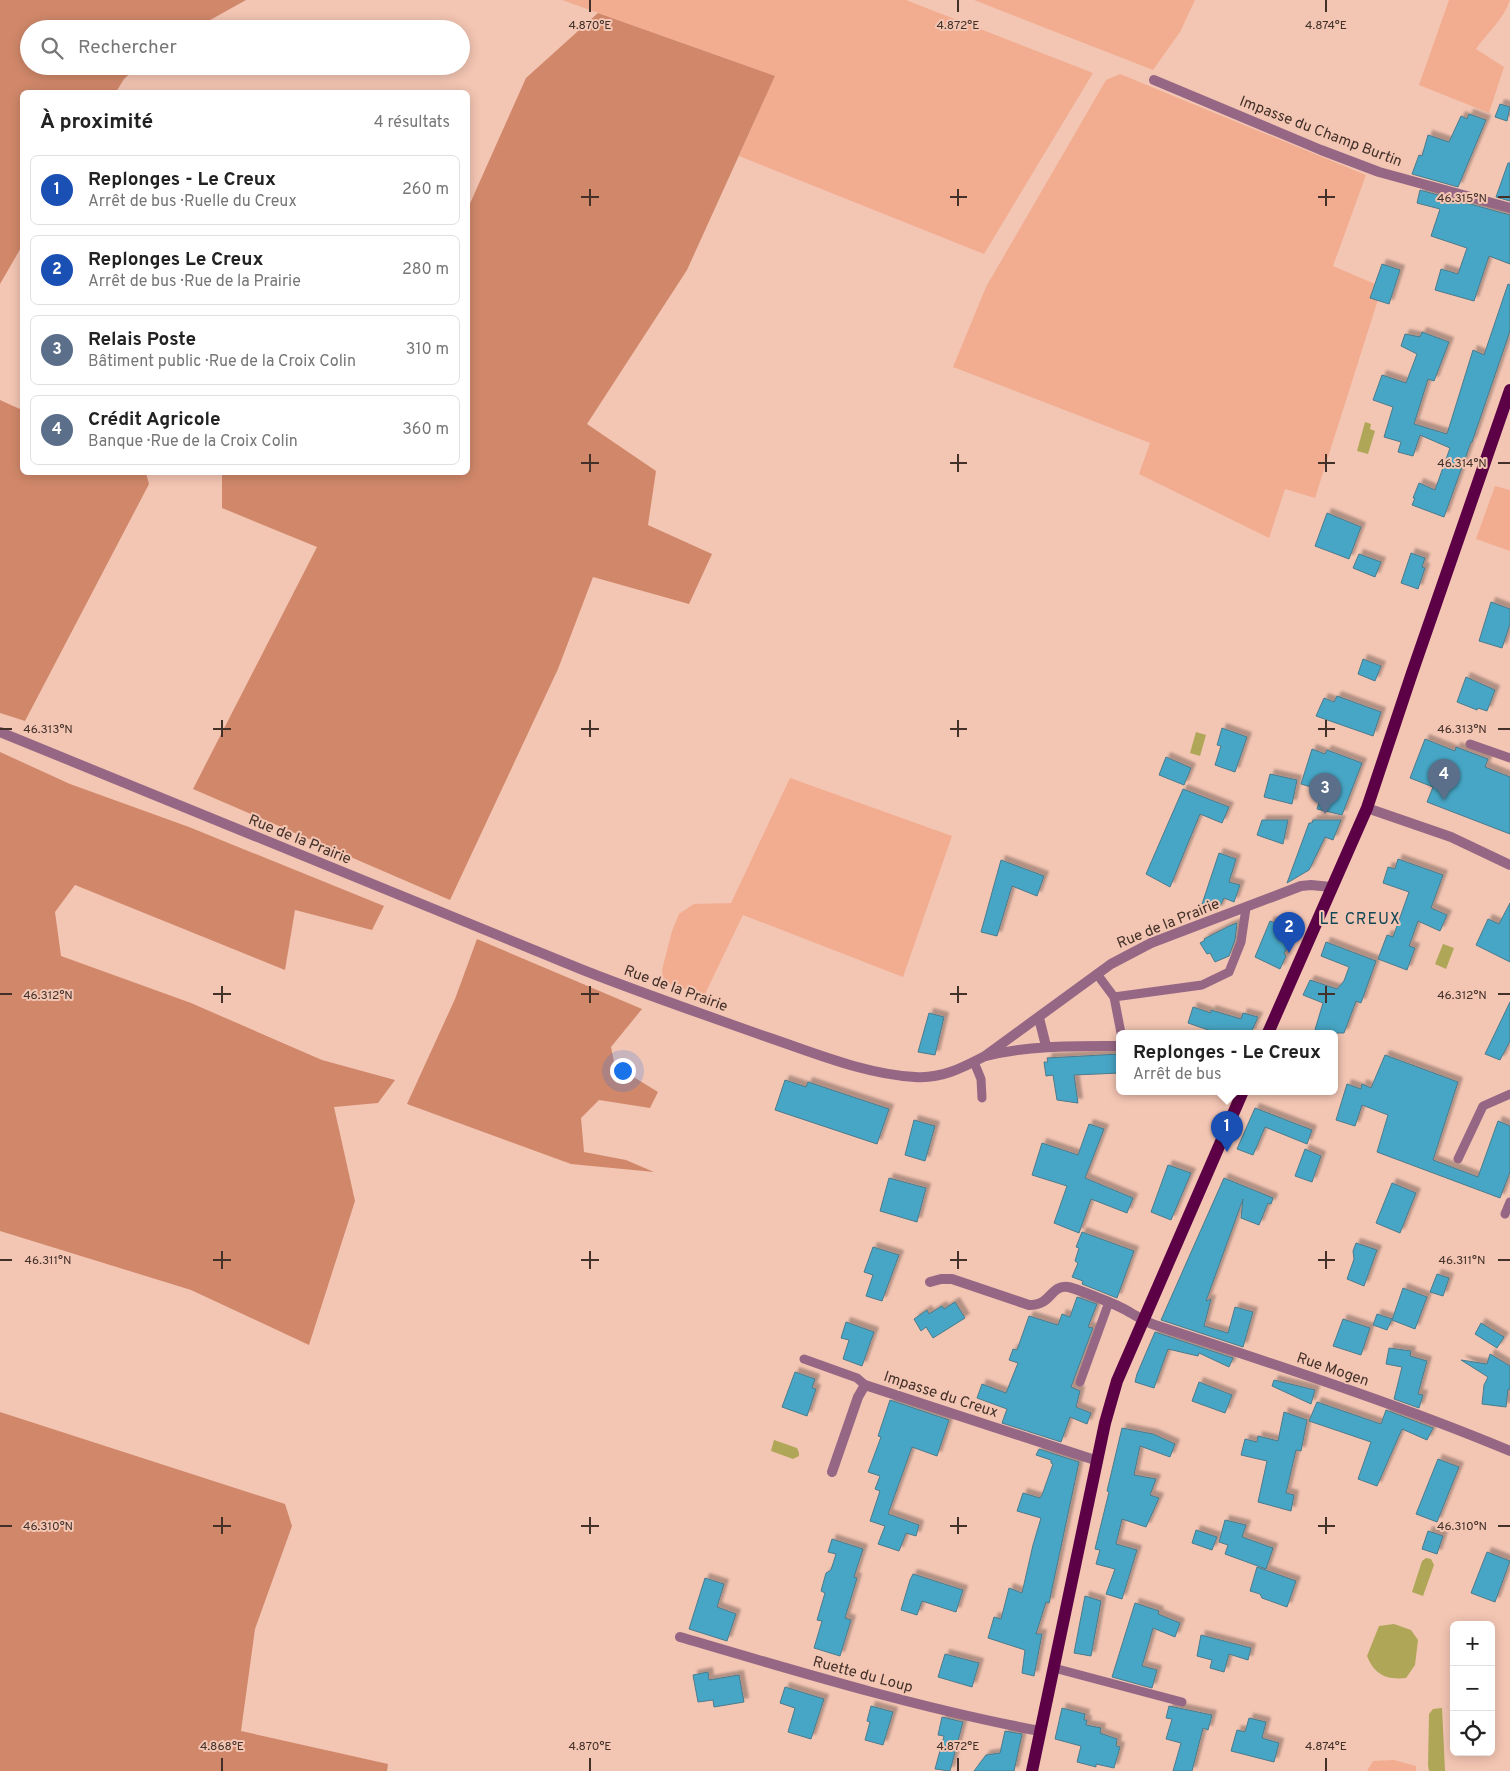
<!DOCTYPE html>
<html lang="fr">
<meta charset="utf-8">
<style>
:root{--surface:#fff;--page:#f6f6f6;--text:#222;--muted:#767676;--line:#e0e0e0;--accent:#0f766e}
body{margin:0;font-family:Overpass,sans-serif;background:var(--page);color:var(--text)}
.controls{position:absolute;right:15px;bottom:15px;display:grid;overflow:hidden;border-radius:8px;box-shadow:0 2px 12px #0003}
.controls button{width:45px;height:45px;display:grid;place-items:center;padding:0;border:0;border-bottom:1px solid var(--line);background:var(--surface);color:var(--text);font:25px sans-serif}
.you{position:absolute;left:622px;top:1070px;width:18px;height:18px;margin:-12px;border:4px solid #fff;border-radius:50%;background:#1a73e8;box-shadow:0 0 0 8px #1a73e833}
.badge{display:grid;place-items:center;width:32px;height:32px;border-radius:50%;background:var(--accent);color:#fff;font-size:16px;font-weight:700}
.pin{position:absolute;translate:-50% -41px;filter:drop-shadow(0 1px 2px #0008)}
.pin::after{content:'';position:absolute;top:26px;width:18px;height:15px;background:inherit;clip-path:polygon(0 0,100% 0,50% 100%)}
.popup{position:absolute;left:1116px;top:1030px;width:222px;height:65px;box-sizing:border-box;display:grid;place-content:center;border-radius:8px;background:var(--surface);filter:drop-shadow(0 1px 4px #0005);font-size:16px;white-space:nowrap;color:var(--muted)}
.popup b{font-size:19px;color:var(--text)}
.popup::after{content:'';position:absolute;left:50%;top:100%;margin-left:-10px;border:10px solid transparent;border-top-color:var(--surface)}
.list{margin:0;padding:0;list-style:none}
h2{display:flex;justify-content:space-between;align-items:center;height:65px;margin:0;padding:0 20px;font-size:21px}
h2 small{font-size:16px;font-weight:400;color:var(--muted)}
.list li{display:grid;grid-template-columns:32px 1fr auto;gap:15px;align-items:center;box-sizing:border-box;height:70px;margin:0 10px 10px;padding:0 10px;border:1px solid var(--line);border-radius:8px}
.list b{display:block;font-size:19px;white-space:nowrap}
.list p{margin:0;font-size:16px;white-space:nowrap;color:var(--muted)}
.list em{font-size:16px;font-style:normal;color:var(--muted)}
.icon{flex:none;width:28px;height:28px;fill:none;stroke:currentColor;stroke-width:2;stroke-linecap:round;stroke-linejoin:round}
.map{position:relative;flex:none;width:1510px;height:1771px;overflow:hidden}
.search{position:absolute;background:var(--surface);box-shadow:0 2px 12px #0003;left:20px;top:20px;width:450px;height:55px;display:flex;align-items:center;gap:12px;box-sizing:border-box;padding:0 18px;border-radius:28px;color:var(--muted);font-size:19px}
.panel{position:absolute;background:var(--surface);box-shadow:0 2px 12px #0003;left:20px;top:90px;width:450px;height:385px;border-radius:8px}
.map>svg:first-child{display:block}
</style>
<div class="map">
<svg width="1510" height="1771" viewBox="0 0 1510 1771">
<defs>
<filter id="shadow"><feDropShadow dx="4.5" dy="-4.5" stdDeviation="1" flood-color="#0004"/></filter>
</defs>
<rect width="100%" height="100%" fill="#f3c5b3"/>
<path fill="#f2ad91" d="M562,0H906L1093,73L984,254L739,156L775,76Z
M974,0H1195L1180,32L1153,70Z
M1449,0H1510C1504,19 1487,33 1476,49L1504,67L1489,113L1419,85Z
M1120,74L1366,175L1333,266L1382,287L1315,498L1285,489L1269,538L1139,474L1150,443L953,367L986,287L1106,80Z
M1495,486L1510,490V551L1476,539Z
M790,778L952,836L903,977L743,915L704,996L664,982L662,970L672,931L679,914L694,904L731,903Z
M1394,1760L1416,1766V1771H1367L1373,1761Z"/>
<path fill="#d1886a" d="M0,0H246L194,29H29V66H138L124,79L116,92H22V246L0,284Z
M598,13L775,76L687,270L587,424L656,471L648,525L712,554L689,604L593,577L558,669L450,900L193,789L317,547L222,508V473L468,472V208L526,78Z
M0,400L22,410V472L146,473L149,484L25,721L0,713Z
M0,752L70,784L189,827L384,906L372,930L295,910L285,970L75,885L55,912L61,956L191,1003L322,1060L395,1080L378,1103L334,1107L355,1201L309,1345L191,1290L0,1231Z
M477,939L642,1009L611,1047L616,1072L632,1076L658,1092L650,1108L599,1100L581,1118L584,1152L626,1160L654,1172L571,1164L407,1104L455,999Z
M0,1412L285,1504L292,1526L255,1629L241,1731L388,1764L387,1771H0Z"/>
<path fill="#afa658" d="M1365,422L1371,424L1370,429L1375,431L1368,454L1357,451Z
M1196,732L1206,735L1200,756L1190,753Z
M1443,944L1454,948L1446,969L1435,964Z
M774,1440L797,1448L799,1453V1456L793,1459L771,1451Z
M1426,1558L1431,1559L1434,1565L1423,1596L1412,1592L1422,1561Z
M1394,1624L1411,1630L1418,1640L1415,1665L1406,1678C1386,1680 1375,1675 1367,1656L1379,1626Z
M1442,1708L1445,1771H1429L1428,1765L1429,1714L1433,1709Z"/>
<path fill="#46a6c5" stroke="#4b7b8c" filter="url(#shadow)" d="M1500,104L1510,107L1507,121L1495,117Z
M1469,114L1486,120L1458,187L1412,174L1419,155L1422,156L1428,135L1449,142L1461,116L1467,119Z
M1508,163H1510V201L1496,197Z
M1420,190L1510,215V264L1489,256L1474,301L1435,290L1441,269L1458,274L1467,248L1431,236L1440,209L1417,203Z
M1382,264L1400,270L1389,304L1370,298Z
M1508,284L1510,285V331L1472,442H1471L1444,517L1412,505L1415,498H1413L1419,483L1435,490L1450,448L1420,435L1413,456L1398,452L1401,442L1384,437L1393,407L1373,400L1382,375L1406,383L1417,354L1401,346L1405,334L1420,337L1422,332L1449,342L1434,381L1428,379L1414,424L1447,434L1473,350L1484,355Z
M1327,513L1361,527L1349,559L1315,546Z
M1411,553L1425,558L1422,567L1425,568L1418,589L1401,583Z
M1359,554L1381,562L1375,577L1353,568Z
M1491,602L1510,609V624L1502,648L1479,641Z
M1363,659L1381,666L1375,681L1358,674Z
M1466,677L1495,690L1487,711L1478,708L1477,710L1457,702Z
M1337,696L1381,712L1373,736L1316,716L1324,698L1334,702Z
M1222,728L1247,737L1235,772L1215,765L1221,746L1217,745Z
M1425,739L1455,751L1456,747L1488,759L1485,767L1510,777V834L1427,802L1433,787L1410,778Z
M1312,749L1325,754L1327,750L1362,763L1342,815L1317,809L1320,799L1318,798L1321,790L1301,784Z
M1166,757L1191,768L1184,785L1159,775Z
M1270,774L1297,780L1292,804L1264,797Z
M1183,789L1229,807L1222,823L1200,814L1170,887L1146,874Z
M1262,820H1288L1283,844L1257,835Z
M1313,820H1341L1333,840L1325,837L1309,870L1287,883L1309,823H1312Z
M1219,853L1236,859L1229,882L1240,885L1234,902L1224,898L1218,910L1202,904Z
M1398,859L1443,875L1431,908L1447,915L1440,931L1418,921L1409,946L1415,948L1407,970L1378,959L1387,935L1393,937L1409,892L1383,883L1388,867L1395,869Z
M1001,860L1044,876L1037,896L1012,886L997,936L981,932Z
M1510,903V962L1476,945L1488,919L1499,924Z
M1270,921L1294,931L1284,954L1286,956L1280,969L1255,957Z
M1237,923L1235,940L1229,956L1215,962L1210,953L1207,954L1200,943L1205,940L1204,939L1229,926Z
M1326,942L1376,961L1361,1003L1356,1001L1344,1033H1314L1323,1003L1303,995L1310,980L1337,989L1344,981L1349,967L1321,956Z
M1510,1002V1041L1500,1060L1485,1054Z
M1193,1007L1211,1013V1010L1241,1019L1243,1013L1258,1017L1251,1033H1217L1188,1023Z
M929,1013L944,1017L935,1055L918,1052Z
M1120,1054V1073L1074,1075L1078,1103L1057,1100L1053,1075L1046,1076L1044,1062H1048L1047,1058Z
M1385,1055L1458,1082L1433,1160L1478,1177L1498,1121L1510,1126V1172L1500,1198L1377,1152L1388,1115L1362,1105L1355,1126L1336,1120L1347,1084L1361,1089L1362,1084L1371,1088Z
M785,1080L806,1087L808,1082L889,1109L877,1144L775,1110Z
M1255,1108L1312,1130L1307,1144L1265,1127L1253,1155L1237,1149Z
M914,1120L935,1126L925,1161L905,1155Z
M1089,1124L1104,1129L1085,1178L1133,1198L1127,1213L1091,1199L1079,1233L1054,1223L1067,1186L1032,1175L1042,1143L1078,1155Z
M1305,1149L1321,1156L1312,1182L1295,1176Z
M1168,1165L1191,1173L1171,1220L1151,1212Z
M889,1178L926,1188L917,1222L880,1211Z
M1224,1178L1273,1198L1271,1204L1268,1203L1259,1225L1241,1218L1243,1199L1206,1301L1211,1299L1204,1326L1228,1333L1235,1307L1253,1312L1243,1347L1161,1320Z
M1392,1183L1416,1193L1400,1233L1376,1223Z
M1082,1232L1134,1251L1117,1298L1082,1284L1083,1281L1072,1277L1078,1263L1075,1261L1079,1248L1076,1247Z
M1356,1243L1377,1250L1364,1286L1347,1279L1354,1259L1353,1251Z
M873,1247L899,1255L882,1301L866,1296L873,1275L864,1272Z
M1437,1274L1449,1278L1443,1296L1430,1292Z
M1403,1288L1427,1297L1415,1329L1392,1320Z
M1077,1297L1097,1304L1088,1327L1093,1328L1071,1387L1080,1391L1076,1407L1091,1413L1087,1424L1070,1417L1061,1442L1002,1423L1007,1409L977,1398L982,1384L1006,1393L1018,1363L1009,1360L1013,1349L1017,1350L1029,1316L1058,1325L1062,1314L1070,1317Z
M955,1302L965,1318L933,1338L926,1327L921,1331L914,1319L927,1310L929,1314L942,1306L944,1309Z
M1377,1314L1392,1319L1387,1330L1373,1325Z
M1343,1319L1370,1328L1361,1355L1333,1346Z
M846,1322L874,1332L862,1366L843,1359L849,1340L841,1338Z
M1481,1323L1504,1337L1497,1348L1475,1334Z
M1155,1332L1233,1358L1229,1367L1199,1353L1198,1356L1168,1349L1154,1388L1135,1382L1137,1374Z
M1389,1348L1411,1351L1410,1356L1427,1361L1418,1394L1423,1395L1419,1408L1394,1399L1402,1367L1386,1364Z
M1490,1354L1510,1366V1390L1508,1389L1506,1407L1482,1404L1484,1385L1488,1377L1461,1360L1487,1364Z
M795,1372L815,1379L812,1388L816,1389L807,1416L782,1407Z
M1274,1380L1315,1390L1311,1404L1272,1386Z
M1199,1382L1232,1395L1225,1413L1192,1401Z
M890,1400L949,1420L937,1456L912,1447L888,1514L919,1525L916,1536L906,1533L899,1551L878,1544L885,1526L870,1521L880,1491L875,1489L880,1476L868,1472L881,1437L878,1436Z
M1317,1402L1381,1424L1386,1410L1433,1428L1427,1440L1402,1429L1377,1486L1358,1479L1371,1442L1309,1421Z
M1284,1412L1307,1420L1301,1451L1296,1450L1286,1493L1294,1495L1291,1511L1258,1502L1267,1461L1241,1455L1245,1439L1257,1442L1258,1436L1278,1441Z
M1122,1428L1153,1434L1175,1444L1170,1457L1140,1446L1134,1475L1156,1479L1150,1495L1159,1498L1146,1527L1122,1519L1116,1544L1137,1550L1122,1599L1106,1594L1115,1569L1096,1564L1100,1550L1095,1549L1109,1492L1107,1491Z
M1039,1449L1079,1462L1049,1603L1046,1602L1036,1634H1042L1034,1676L1022,1673L1025,1650L988,1638L994,1617L1001,1619L1009,1588L1022,1593L1033,1545L1041,1518L1017,1511L1023,1493L1040,1498L1042,1495L1053,1464L1051,1463V1460L1036,1455Z
M1438,1459L1459,1467L1437,1522L1416,1514Z
M1225,1520L1246,1525L1242,1537L1273,1548L1266,1569L1225,1554L1228,1545L1219,1542Z
M1196,1530L1217,1537L1212,1550L1192,1543Z
M1428,1531L1443,1536L1437,1554L1422,1549Z
M832,1539L863,1549L854,1577L857,1578L845,1618L851,1620L840,1656L814,1648L822,1621L817,1620L825,1593L821,1591L826,1573L831,1570L836,1554L828,1552Z
M1487,1552L1510,1561L1495,1602L1471,1593Z
M1257,1567L1296,1581L1287,1607L1262,1598L1260,1594L1250,1591Z
M913,1574L963,1590L956,1612L922,1601L917,1615L901,1610L910,1580Z
M705,1578L724,1584L717,1607L736,1614L727,1641L689,1629Z
M1085,1596L1101,1601L1091,1656L1074,1653Z
M1135,1603L1159,1611L1158,1614L1180,1623L1175,1637L1153,1628L1142,1666L1157,1670L1152,1688L1112,1677Z
M1201,1635L1251,1648L1248,1660L1229,1654L1224,1672L1210,1668L1212,1660L1197,1656Z
M945,1654L979,1663L972,1687L938,1677Z
M708,1672L709,1680L739,1675L744,1702L714,1707L713,1700L698,1702L693,1675Z
M785,1687L824,1699L811,1739L788,1732L795,1708L780,1703Z
M871,1706L893,1712L883,1745L865,1740L870,1722L867,1721Z
M1169,1706L1212,1715L1208,1730L1203,1728L1192,1771H1173L1181,1743L1166,1739L1172,1719L1166,1718Z
M1062,1708L1085,1714L1084,1720H1087L1086,1725L1101,1728L1100,1733L1117,1739L1116,1746L1120,1747L1114,1768L1096,1764V1767L1077,1762L1081,1746L1055,1739Z
M942,1717L963,1722L950,1771L935,1769L944,1736L938,1735Z
M1249,1718L1266,1722L1262,1738L1279,1743L1274,1762L1231,1751L1237,1730L1245,1732Z
M1005,1731L1022,1734L1014,1771H974L986,1755L1000,1753Z"/>
<g fill="none" stroke-linecap="round" stroke-linejoin="round">
<path stroke="#966784" stroke-width="9" d="M1470,744L1510,758
M1097,974L1114,997L1121,1033
M1114,997L1202,985L1229,972L1241,942L1246,908
M974,1062L981,1079L982,1098
M1458,1159L1483,1106L1510,1094
M1505,1214L1510,1202
M804,1359L857,1378L865,1385
M1080,1382L1109,1302
M1054,1668L1182,1702"/>
<path stroke="#966784" stroke-width="10" d="M1154,80L1321,150L1379,172L1510,208
M1039,1018L1046,1046
M986,1056C1030,1045 1074,1046 1120,1046
M930,1282L941,1279H952L1029,1305C1053,1305 1049,1285 1068,1287C1074,1288 1080,1291 1086,1293C1101,1299 1117,1304 1131,1313C1140,1318 1148,1323 1158,1326C1276,1365 1395,1403 1510,1451
M832,1472L858,1397L865,1385L1098,1461
M680,1637C799,1672 918,1708 1040,1731"/>
<path stroke="#966784" stroke-width="10" d="M0,732C194,812 388,892 583,970C644,994 705,1015 767,1037C815,1053 864,1074 915,1077C941,1079 962,1068 985,1056L1111,964L1151,943L1301,886L1311,885L1331,887
M1367,808L1451,837L1510,865"/>
<path stroke="#5c0145" stroke-width="12" d="M1268,1033L1367,808L1412,673L1510,390
M1032,1771L1105,1423L1117,1381L1243,1091"/>
</g>
<path fill="none" stroke="#423029" stroke-width="2" d="M590,0V12M958,0V12M1326,0V12M590,189V206M958,189V206M1326,189V206M581,197H599M950,197H967M1318,197H1335M1498,197H1510M590,454V472M958,454V472M1326,454V472M581,463H599M950,463H967M1318,463H1335M1498,463H1510M222,720V737M590,720V737M958,720V737M1326,720V737M0,729H12M213,729H231M581,729H599M950,729H967M1318,729H1335M1498,729H1510M222,986V1003M590,986V1003M958,986V1003M1326,986V1003M0,994H12M213,994H231M581,994H599M950,994H967M1318,994H1335M1498,994H1510M222,1251V1269M590,1251V1269M958,1251V1269M1326,1251V1269M0,1260H12M213,1260H231M581,1260H599M950,1260H967M1318,1260H1335M1498,1260H1510M222,1517V1534M590,1517V1534M958,1517V1534M1326,1517V1534M0,1526H12M213,1526H231M581,1526H599M950,1526H967M1318,1526H1335M1498,1526H1510M222,1758V1771M590,1758V1771M958,1758V1771M1326,1758V1771"/>
<g text-anchor="middle" stroke-width="4" stroke-linejoin="round" paint-order="stroke">
<g font-size="15" fill="#423029" stroke="#f3c5b3">
<text transform="translate(1321 131) rotate(21)" y="5">Impasse du Champ Burtin</text>
<text transform="translate(300 839) rotate(22)" y="5">Rue de la Prairie</text>
<text transform="translate(1168 923) rotate(-22)" y="5">Rue de la Prairie</text>
<text transform="translate(676 988) rotate(20)" y="5">Rue de la Prairie</text>
<text transform="translate(1333 1369) rotate(19)" y="5">Rue Mogen</text>
<text transform="translate(941 1394) rotate(18)" y="5">Impasse du Creux</text>
<text transform="translate(863 1674) rotate(15)" y="5">Ruette du Loup</text>
</g>
<g font-size="16" letter-spacing="1" fill="#114656" stroke="#f3c5b3">
<text x="1360" y="924">LE CREUX</text>
</g>
</g>
<g font-size="12" text-anchor="middle" fill="#423029" stroke="#f3c5b3" stroke-width="4" stroke-linejoin="round" paint-order="stroke">
<text x="590" y="29">4.870°E</text>
<text x="958" y="29">4.872°E</text>
<text x="1326" y="29">4.874°E</text>
<text x="1462" y="202">46.315°N</text>
<text x="1462" y="467">46.314°N</text>
<text x="48" y="733">46.313°N</text>
<text x="1462" y="733">46.313°N</text>
<text x="48" y="999">46.312°N</text>
<text x="1462" y="999">46.312°N</text>
<text x="48" y="1264">46.311°N</text>
<text x="1462" y="1264">46.311°N</text>
<text x="48" y="1530">46.310°N</text>
<text x="1462" y="1530">46.310°N</text>
<text x="222" y="1750">4.868°E</text>
<text x="590" y="1750">4.870°E</text>
<text x="958" y="1750">4.872°E</text>
<text x="1326" y="1750">4.874°E</text>
</g>
</svg>
<div class="controls">
<button>+</button>
<button>−</button>
<button><svg class="icon" aria-label="locate" viewBox="0 0 24 24"><circle cx="12" cy="12" r="6"/><path d="M12 2v4M12 18v4M2 12h4M18 12h4"/></svg></button>
</div>
<div class="you"></div>
<div class="pin badge" style="left:1227px;top:1152px;background:#1a4fb4">1</div>
<div class="popup"><b>Replonges - Le Creux</b>Arrêt de bus</div>
<div class="pin badge" style="left:1289px;top:953px;background:#1a4fb4">2</div>
<div class="pin badge" style="left:1325px;top:814px;background:#5c6f8a">3</div>
<div class="pin badge" style="left:1444px;top:800px;background:#5c6f8a">4</div>
<div class="search"><svg class="icon" aria-label="search" viewBox="0 0 24 24"><circle cx="10" cy="10" r="6"/><path d="M15 15l6 6"/></svg>Rechercher</div>
<section class="panel">
<h2>À proximité<small>4 résultats</small></h2>
<ul class="list">
<li><span class="badge" style="background:#1a4fb4">1</span><div><b>Replonges - Le Creux</b><p>Arrêt de bus · Ruelle du Creux</p></div><em>260 m</em></li>
<li><span class="badge" style="background:#1a4fb4">2</span><div><b>Replonges Le Creux</b><p>Arrêt de bus · Rue de la Prairie</p></div><em>280 m</em></li>
<li><span class="badge" style="background:#5c6f8a">3</span><div><b>Relais Poste</b><p>Bâtiment public · Rue de la Croix Colin</p></div><em>310 m</em></li>
<li><span class="badge" style="background:#5c6f8a">4</span><div><b>Crédit Agricole</b><p>Banque · Rue de la Croix Colin</p></div><em>360 m</em></li>
</ul>
</section>
</div>
